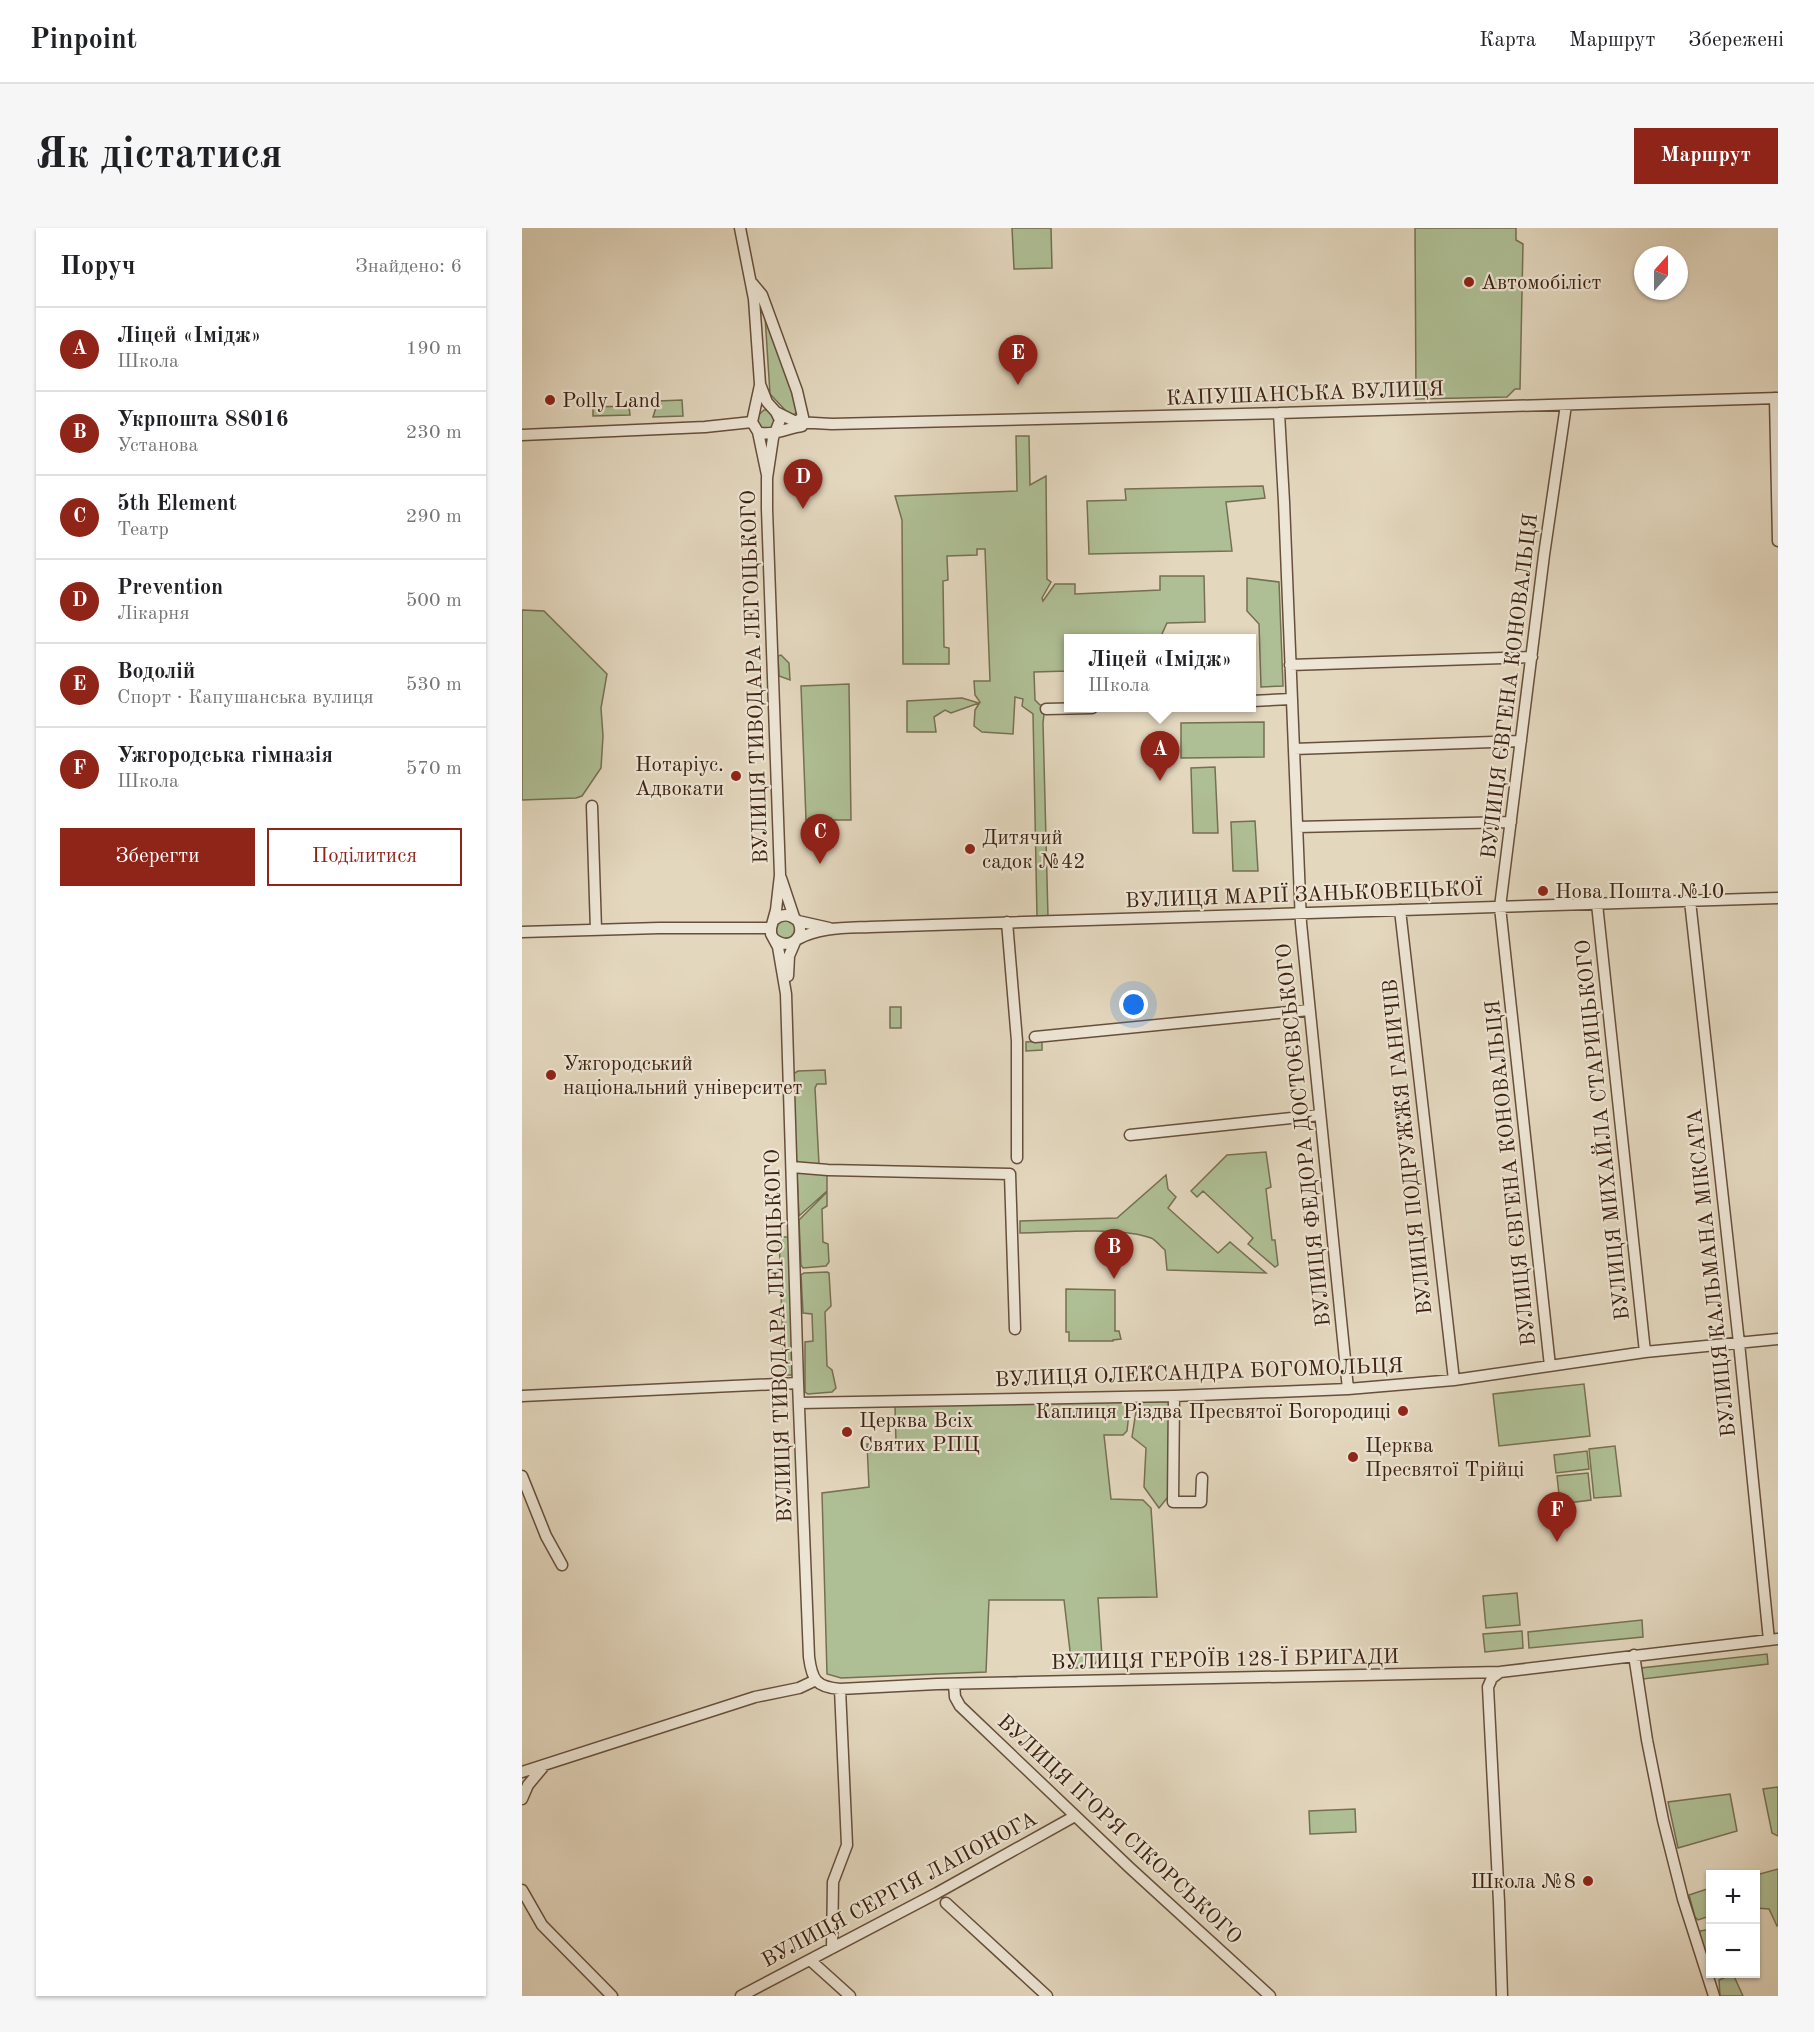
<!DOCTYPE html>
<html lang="uk">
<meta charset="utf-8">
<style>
:root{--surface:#fff;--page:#f6f6f6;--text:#202124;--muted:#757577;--line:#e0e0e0;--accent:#8f2418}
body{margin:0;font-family:"Old Standard TT",serif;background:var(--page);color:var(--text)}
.controls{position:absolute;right:18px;bottom:18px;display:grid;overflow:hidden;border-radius:0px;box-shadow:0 2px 4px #0004}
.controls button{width:54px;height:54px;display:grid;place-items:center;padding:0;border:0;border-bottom:2px solid var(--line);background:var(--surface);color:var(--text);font:30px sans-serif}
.compass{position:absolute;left:1112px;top:18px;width:54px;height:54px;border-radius:50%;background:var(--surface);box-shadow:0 2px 4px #0004;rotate:21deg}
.you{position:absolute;left:612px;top:777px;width:21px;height:21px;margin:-15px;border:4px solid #fff;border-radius:50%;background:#1a73e8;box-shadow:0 0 0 9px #1a73e833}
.badge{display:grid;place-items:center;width:39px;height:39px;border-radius:50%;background:var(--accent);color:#fff;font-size:20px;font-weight:700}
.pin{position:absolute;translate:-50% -50px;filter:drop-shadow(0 2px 3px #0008)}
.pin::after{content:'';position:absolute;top:32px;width:21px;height:18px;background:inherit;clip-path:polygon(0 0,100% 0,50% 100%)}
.popup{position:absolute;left:542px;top:406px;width:192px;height:78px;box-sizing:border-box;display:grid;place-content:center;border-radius:0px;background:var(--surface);filter:drop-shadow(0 2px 4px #0005);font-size:20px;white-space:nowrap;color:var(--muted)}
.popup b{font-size:22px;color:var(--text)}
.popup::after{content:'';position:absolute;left:50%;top:100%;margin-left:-12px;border:12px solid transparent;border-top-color:var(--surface)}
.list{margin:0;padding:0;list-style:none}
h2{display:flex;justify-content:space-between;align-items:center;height:78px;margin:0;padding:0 24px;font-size:26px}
h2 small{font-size:20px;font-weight:400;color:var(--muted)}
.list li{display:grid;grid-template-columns:39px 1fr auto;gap:18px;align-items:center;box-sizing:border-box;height:84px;padding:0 24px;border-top:2px solid var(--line)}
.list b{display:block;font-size:22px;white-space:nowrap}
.list p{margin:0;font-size:20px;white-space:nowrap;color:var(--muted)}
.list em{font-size:20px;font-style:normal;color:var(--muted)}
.actions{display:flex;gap:12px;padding:18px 24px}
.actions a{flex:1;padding:14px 0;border:2px solid var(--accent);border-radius:0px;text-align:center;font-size:21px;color:var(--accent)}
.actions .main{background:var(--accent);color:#fff}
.map{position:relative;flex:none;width:1256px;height:1768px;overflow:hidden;border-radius:0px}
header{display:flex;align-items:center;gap:36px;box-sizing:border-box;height:84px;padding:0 30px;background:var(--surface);border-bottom:2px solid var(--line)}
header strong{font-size:28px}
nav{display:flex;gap:33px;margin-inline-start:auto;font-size:21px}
.intro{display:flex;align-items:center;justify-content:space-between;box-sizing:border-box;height:144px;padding:0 36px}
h1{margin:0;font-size:42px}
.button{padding:15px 27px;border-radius:0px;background:var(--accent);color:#fff;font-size:21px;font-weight:700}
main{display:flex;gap:36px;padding:0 36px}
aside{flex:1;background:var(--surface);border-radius:0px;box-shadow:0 2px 4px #0004}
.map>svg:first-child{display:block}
</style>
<header>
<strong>Pinpoint</strong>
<nav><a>Карта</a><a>Маршрут</a><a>Збережені</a></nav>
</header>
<div class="intro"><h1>Як дістатися</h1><a class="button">Маршрут</a></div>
<main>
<aside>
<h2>Поруч<small>Знайдено: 6</small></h2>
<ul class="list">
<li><span class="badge">A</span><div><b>Ліцей «Імідж»</b><p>Школа</p></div><em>190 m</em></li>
<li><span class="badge">B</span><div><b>Укрпошта 88016</b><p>Установа</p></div><em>230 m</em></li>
<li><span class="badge">C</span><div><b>5th Element</b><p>Театр</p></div><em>290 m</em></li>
<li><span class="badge">D</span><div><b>Prevention</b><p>Лікарня</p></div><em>500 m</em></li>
<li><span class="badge">E</span><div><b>Водолій</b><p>Спорт · Капушанська вулиця</p></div><em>530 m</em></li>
<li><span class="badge">F</span><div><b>Ужгородська гімназія</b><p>Школа</p></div><em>570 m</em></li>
</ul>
<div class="actions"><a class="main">Зберегти</a><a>Поділитися</a></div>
</aside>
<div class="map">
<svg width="1256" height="1768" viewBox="0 0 1256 1768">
<rect width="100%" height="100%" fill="#e3d7be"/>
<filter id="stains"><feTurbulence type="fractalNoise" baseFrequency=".00333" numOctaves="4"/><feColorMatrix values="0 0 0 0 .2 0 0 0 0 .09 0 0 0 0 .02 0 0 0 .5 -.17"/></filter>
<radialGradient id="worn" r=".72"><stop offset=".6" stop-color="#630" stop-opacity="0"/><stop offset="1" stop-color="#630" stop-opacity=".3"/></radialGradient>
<path fill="#afbf95" stroke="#767052" stroke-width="1.5" d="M490,0H529L530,40L492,41Z
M893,0H994V12L1001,16L998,161H993L985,169L894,171Z
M243,88L276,182L272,187L265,184L248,166Z
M160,172L161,188L131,189L136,173Z
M107,178L108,187L71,188V179Z
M242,182H246L254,188L251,202H238L234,189Z
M494,208H507L508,257L524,248L525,351L529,354L520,370L521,373L533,356H553V366L638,362V348H682L683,394L645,395L640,406V410H546V443L512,444L513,472L518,477H523L521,495L526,689H515L511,486L500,478L501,471L493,469L491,506L460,504L452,498L453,482L458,474L453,467L452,453H468L463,321H455V327L425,328L426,352L421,353L422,419L427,420V436H381L380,292L373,268L495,263Z
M741,258L743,270L704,274L710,323L567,326L565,273L604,272L603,261Z
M725,350L757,354L761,458L739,459L737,396L725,383Z
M0,382L22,383L85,446L79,480L81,508L79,540L60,568L54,570L0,572Z
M259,427L267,435L268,452L257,448L256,428Z
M327,456L329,592H284L279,458Z
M440,470L457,475L429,485L423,482L412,489L414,504H385V473Z
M742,494V529L659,530V495Z
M693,539L696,605H671L669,540Z
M733,593L736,643H711L709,594Z
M254 702a10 10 0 1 1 20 0a10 10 0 1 1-20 0Z
M368,779H379V800H368Z
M520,813V822L504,823V814Z
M303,842L304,856H295L293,860L297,936L278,935L274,932L271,846L276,843Z
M744,924L749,959L744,961L750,1012H753L756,1037L753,1039L726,1016L731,1010L681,963L675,969L669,963L705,927Z
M275,945L305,946V963L277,988Z
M644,947L646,961L654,969L646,980L696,1025L708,1014L744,1045L645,1042L643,1022C638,1018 634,1012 629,1010C598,998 532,1005 498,1005V993L595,990Z
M305,964V978L300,981L301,1014L306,1016L307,1034L304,1038L281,1040L279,1037L277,992Z
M257,1009H267L272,1147H262Z
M305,1044L307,1045L309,1078L303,1084L305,1138L310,1142L314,1160L310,1164L286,1166L283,1164V1114L291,1113L290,1086L281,1085L279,1047L282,1045Z
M544,1061L593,1062V1103H597L599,1111L591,1112V1113H547V1104H544Z
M1062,1156L1068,1208L977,1218L971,1166Z
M606,1173L608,1176L605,1203L601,1207H582L589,1271L621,1272L629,1280L635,1369L576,1370L580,1428L569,1440H550L542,1372H467L464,1444L319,1450L305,1446L300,1265L347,1259L345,1216L374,1215L373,1178Z
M649,1173L646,1269L637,1280L622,1259L624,1220L610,1209L615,1177L619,1174Z
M1093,1218L1099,1268L1072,1270L1067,1221Z
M1065,1223L1067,1241L1034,1245L1032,1227Z
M1066,1245L1069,1272L1038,1276L1035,1248Z
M995,1365L998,1397L964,1400L961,1368Z
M1120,1392L1121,1409L1007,1420L1006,1404Z
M1000,1403L1001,1420L963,1424L961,1406Z
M1245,1426L1246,1436L1121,1451L1119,1440Z
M1256,1559V1608L1250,1605L1241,1561Z
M1208,1566L1215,1603L1156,1620L1146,1574Z
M833,1581L834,1604L788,1606L787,1583Z
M1256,1641V1697L1255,1698L1247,1681L1234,1680V1647Z
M1188,1660V1688L1176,1692L1173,1689L1167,1667Z
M1184,1702L1188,1703V1740L1177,1708L1178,1703Z
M1211,1746L1221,1768H1198L1197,1752Z"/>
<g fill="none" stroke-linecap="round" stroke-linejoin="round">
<g stroke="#674f3c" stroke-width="13">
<path id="minor" d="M218,0L232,71L238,156L245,174L254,184L258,192L251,210L245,250V281L258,647L254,682L249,700V706L256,719L264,766L276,1155L287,1429C290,1452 294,1459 318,1461L415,1456L978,1444L1256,1411
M230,55L240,67L275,163L281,189L274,194
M238,157L230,194L236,204C247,209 266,200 280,198
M1253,170L1256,313
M254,184L274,194L310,196L757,185L1256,170
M757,185L762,274L779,695L826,1161
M236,204L245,247
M0,207L183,199L230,194
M768,437L1010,429
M730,473L769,471
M524,481L570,480
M772,521L999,513
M70,578L74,702
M775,599L989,594
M259,650L272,689
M1168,673L1217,1115L1247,1412
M1075,676L1123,1124
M878,682L932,1152
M252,692C260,685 268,686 276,693C284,710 267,723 252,711
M276,693L307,700
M485,694L495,813V930
M0,704L137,700H249
M276,711C297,699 324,700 348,699L1256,670
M266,748L267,728L273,714
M513,809L787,782
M608,907L798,887
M270,939L306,942L488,946L493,1101
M1028,1138L978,679L1022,327L1044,177
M0,1168L276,1155
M652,1168L651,1274H679L680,1250
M277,1175L652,1168L826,1161L932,1152L1123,1124L1256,1111
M0,1248L24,1308L40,1337
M1112,1427L1125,1512L1141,1592L1161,1671L1192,1768
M978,1444L970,1450L966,1459L977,1674L980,1768
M432,1456L433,1469L438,1478L608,1640L748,1768
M0,1544L233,1469L277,1460L294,1452
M0,1571L6,1557L21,1539
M0,1662L20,1697L90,1768
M424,1675L525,1768
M310,1720L311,1654L325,1617L318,1461
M288,1732L328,1768
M219,1768L415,1665L553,1588"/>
</g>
<use href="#minor" stroke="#ede5d5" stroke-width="10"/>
</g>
<g fill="#8f2418" stroke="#ede5d5" stroke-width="2">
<circle cx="947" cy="54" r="6"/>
<circle cx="28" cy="172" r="6"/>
<circle cx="214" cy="548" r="6"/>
<circle cx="448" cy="621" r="6"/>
<circle cx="1021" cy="663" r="6"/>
<circle cx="29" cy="847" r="6"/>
<circle cx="881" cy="1183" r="6"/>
<circle cx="325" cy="1204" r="6"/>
<circle cx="831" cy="1229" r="6"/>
<circle cx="1066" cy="1653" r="6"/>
</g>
<g text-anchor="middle" stroke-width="4.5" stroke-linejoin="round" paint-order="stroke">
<g font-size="21" fill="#3e2210" stroke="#ede5d5" text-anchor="start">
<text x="959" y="61">Автомобіліст</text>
<text x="40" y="179">Polly Land</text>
<text x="202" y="543" text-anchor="end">Нотаріус.<tspan x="202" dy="24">Адвокати</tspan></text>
<text x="460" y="616">Дитячий<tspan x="460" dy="24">садок №42</tspan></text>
<text x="1033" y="670">Нова Пошта №10</text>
<text x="41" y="842">Ужгородський<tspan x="41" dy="24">національний університет</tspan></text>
<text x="869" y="1190" text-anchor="end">Каплиця Різдва Пресвятої Богородиці</text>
<text x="337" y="1199">Церква Всіх<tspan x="337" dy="24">Святих РПЦ</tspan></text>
<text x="843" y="1224">Церква<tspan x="843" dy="24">Пресвятої Трійці</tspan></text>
<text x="1054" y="1660" text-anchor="end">Школа №8</text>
</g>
<g font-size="21" fill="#3e2210" stroke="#ede5d5">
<text transform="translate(783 165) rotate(-2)" y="7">КАПУШАНСЬКА ВУЛИЦЯ</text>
<text transform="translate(232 449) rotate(-92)" y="7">ВУЛИЦЯ ТИВОДАРА ЛЕГОЦЬКОГО</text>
<text transform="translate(987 458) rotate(-83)" y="7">ВУЛИЦЯ ЄВГЕНА КОНОВАЛЬЦЯ</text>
<text transform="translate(782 666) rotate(-2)" y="7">ВУЛИЦЯ МАРІЇ ЗАНЬКОВЕЦЬКОЇ</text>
<text transform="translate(1080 902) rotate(-96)" y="7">ВУЛИЦЯ МИХАЙЛА СТАРИЦЬКОГО</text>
<text transform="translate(781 907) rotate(-96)" y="7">ВУЛИЦЯ ФЕДОРА ДОСТОЄВСЬКОГО</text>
<text transform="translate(885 919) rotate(-96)" y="7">ВУЛИЦЯ ПОДРУЖЖЯ ГАНИЧІВ</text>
<text transform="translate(988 945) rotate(-96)" y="7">ВУЛИЦЯ ЄВГЕНА КОНОВАЛЬЦЯ</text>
<text transform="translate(1189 1045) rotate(-96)" y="7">ВУЛИЦЯ КАЛЬМАНА МІКСАТА</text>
<text transform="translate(256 1108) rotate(-92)" y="7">ВУЛИЦЯ ТИВОДАРА ЛЕГОЦЬКОГО</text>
<text transform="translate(677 1144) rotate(-2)" y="7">ВУЛИЦЯ ОЛЕКСАНДРА БОГОМОЛЬЦЯ</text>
<text transform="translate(703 1431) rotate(-1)" y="7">ВУЛИЦЯ ГЕРОЇВ 128-Ї БРИГАДИ</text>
<text transform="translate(598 1601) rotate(43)" y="7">ВУЛИЦЯ ІГОРЯ СІКОРСЬКОГО</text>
<text transform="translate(377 1661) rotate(-28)" y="7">ВУЛИЦЯ СЕРГІЯ ЛАПОНОГА</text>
</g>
</g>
<rect width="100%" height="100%" filter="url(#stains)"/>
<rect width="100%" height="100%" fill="url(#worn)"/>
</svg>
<div class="controls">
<button>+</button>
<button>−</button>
</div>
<svg class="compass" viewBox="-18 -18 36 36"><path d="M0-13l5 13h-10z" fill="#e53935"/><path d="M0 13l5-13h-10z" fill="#757577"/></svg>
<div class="you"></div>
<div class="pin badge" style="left:638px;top:553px">A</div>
<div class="popup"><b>Ліцей «Імідж»</b>Школа</div>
<div class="pin badge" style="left:592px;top:1051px">B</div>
<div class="pin badge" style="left:298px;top:636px">C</div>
<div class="pin badge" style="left:281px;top:281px">D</div>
<div class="pin badge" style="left:496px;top:157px">E</div>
<div class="pin badge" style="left:1035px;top:1314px">F</div>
</div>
</main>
